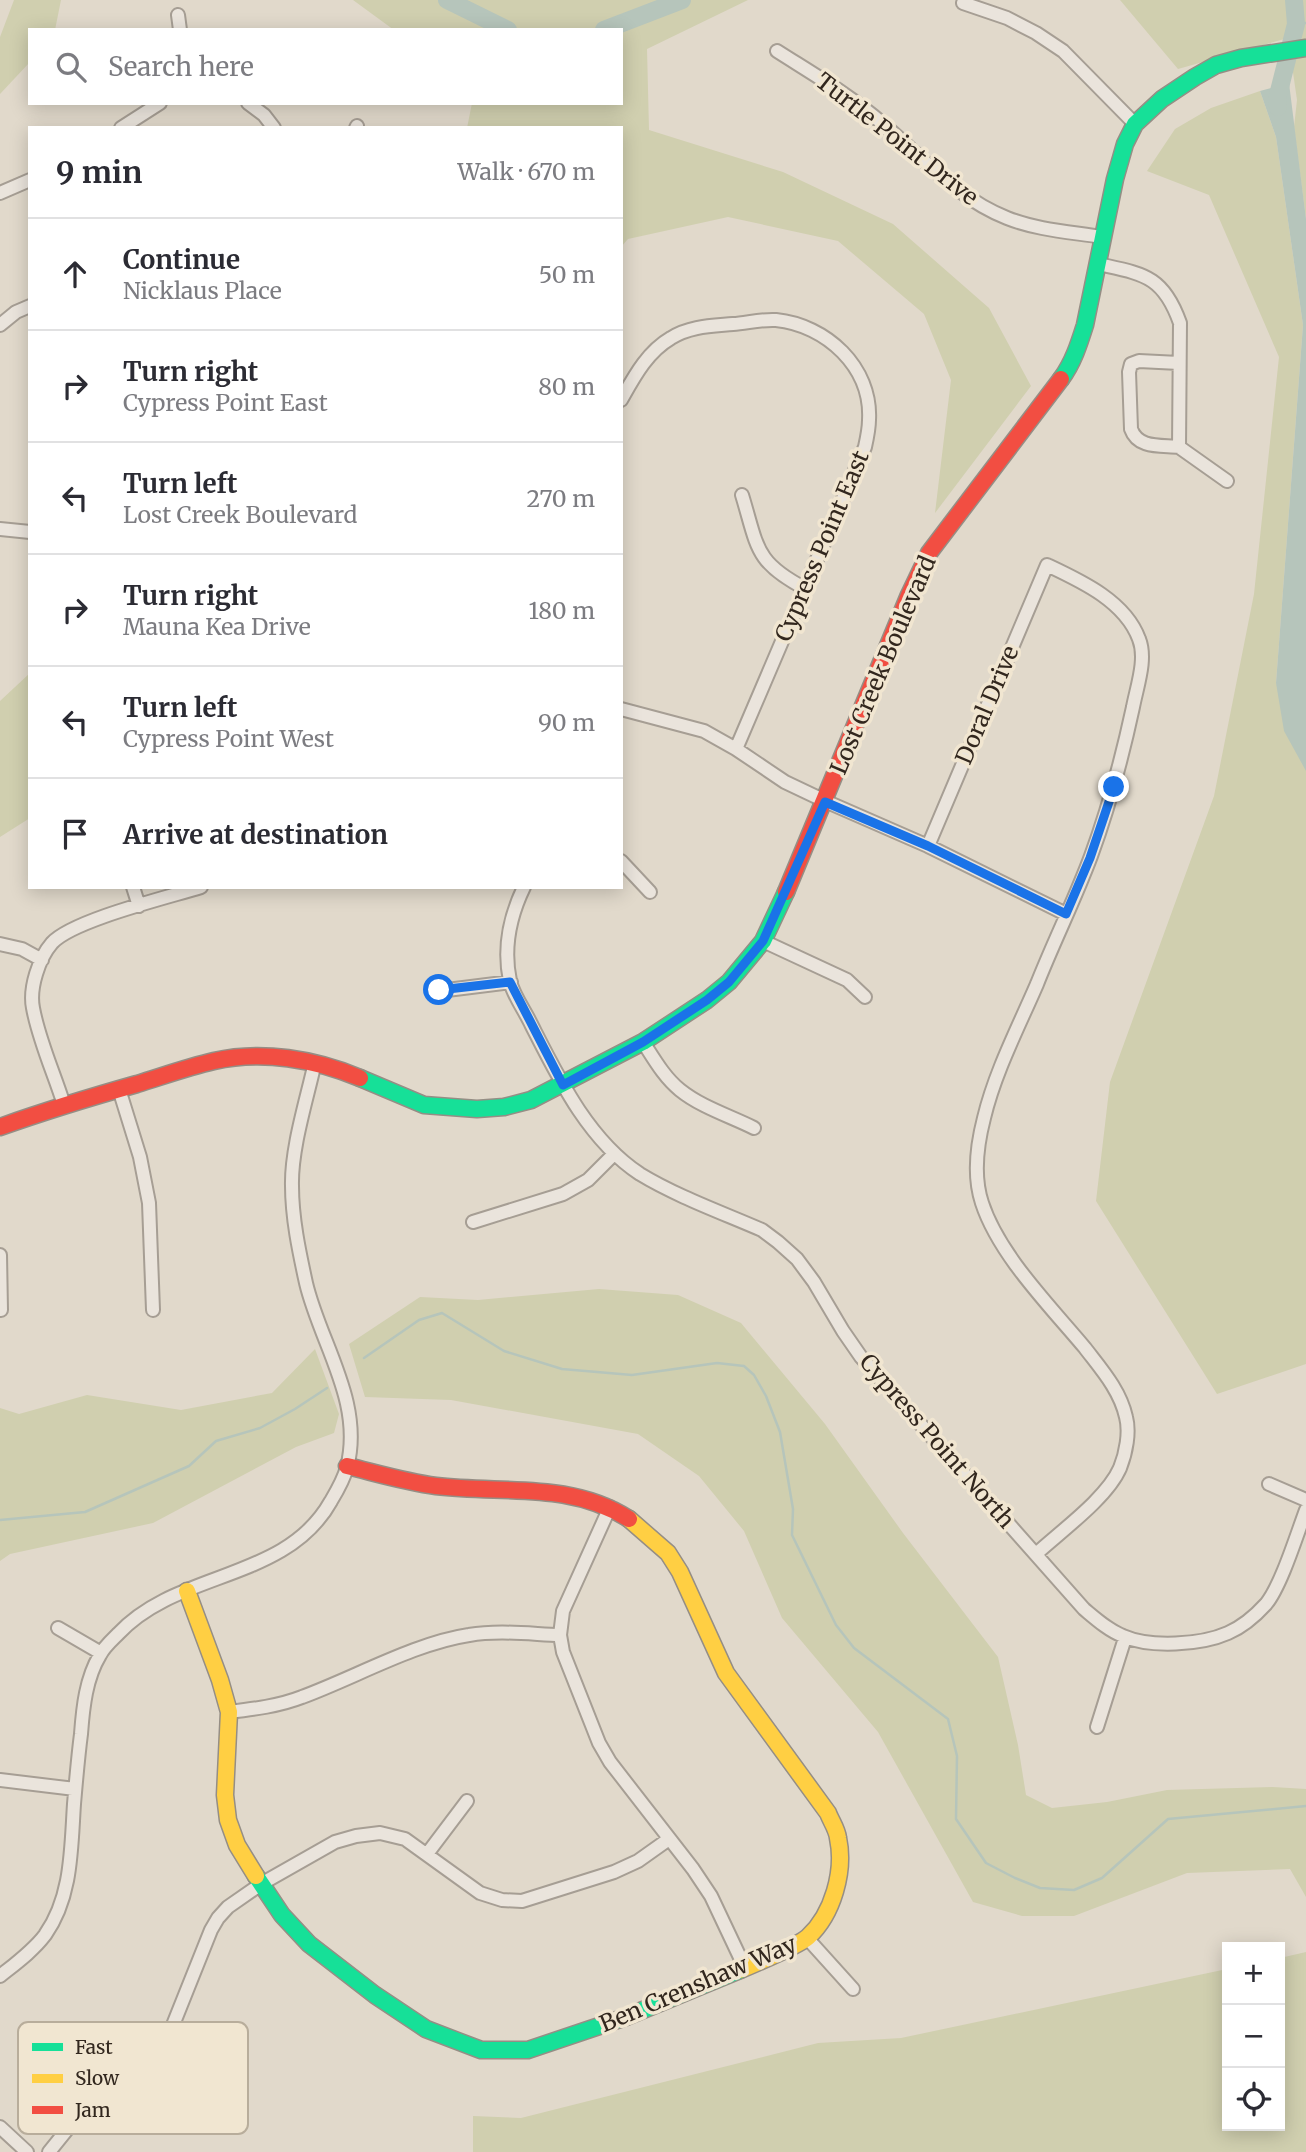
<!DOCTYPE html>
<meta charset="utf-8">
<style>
:root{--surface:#fff;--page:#f2f2f3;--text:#2b2b33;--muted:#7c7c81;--line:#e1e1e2}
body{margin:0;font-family:Merriweather,serif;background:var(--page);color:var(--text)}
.controls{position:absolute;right:21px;bottom:21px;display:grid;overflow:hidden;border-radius:0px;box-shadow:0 4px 18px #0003}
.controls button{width:63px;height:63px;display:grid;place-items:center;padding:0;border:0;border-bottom:2px solid var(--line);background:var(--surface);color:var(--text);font:35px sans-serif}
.stop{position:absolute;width:21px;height:21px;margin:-16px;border:5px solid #1a73e8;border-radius:50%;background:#fff}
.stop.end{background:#1a73e8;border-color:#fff;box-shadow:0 2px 7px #0008}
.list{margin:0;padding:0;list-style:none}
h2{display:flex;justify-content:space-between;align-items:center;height:91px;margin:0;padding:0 28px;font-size:30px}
h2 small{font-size:23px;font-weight:400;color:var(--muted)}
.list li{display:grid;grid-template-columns:46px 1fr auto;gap:21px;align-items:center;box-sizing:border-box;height:112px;padding:0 28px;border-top:2px solid var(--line)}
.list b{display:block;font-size:26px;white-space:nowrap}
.list p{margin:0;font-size:23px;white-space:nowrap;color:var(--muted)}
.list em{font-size:23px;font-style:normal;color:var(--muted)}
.icon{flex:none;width:38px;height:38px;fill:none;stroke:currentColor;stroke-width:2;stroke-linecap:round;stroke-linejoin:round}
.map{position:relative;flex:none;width:1306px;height:2152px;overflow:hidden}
.search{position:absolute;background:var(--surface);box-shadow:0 4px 18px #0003;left:28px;top:28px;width:595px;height:77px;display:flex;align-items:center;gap:18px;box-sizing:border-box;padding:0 24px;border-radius:0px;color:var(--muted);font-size:26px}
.panel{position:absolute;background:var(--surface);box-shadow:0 4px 18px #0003;left:28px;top:126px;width:595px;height:763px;border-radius:0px}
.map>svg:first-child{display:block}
</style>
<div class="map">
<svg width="1306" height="2152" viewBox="0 0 1306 2152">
<rect width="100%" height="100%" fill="#e1d9cb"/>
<path fill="#d0cfaf" d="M14,0H61L55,30H30V62L0,94V37Z
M353,0H748L647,49L649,130L783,172L893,224L989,308L1031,386L935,513L951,380L924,314L838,241L728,217L628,239L621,247V128H467L472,103H621V30H394Z
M1120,0H1306V219L1294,127L1297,100L1288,38L1178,69Z
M1260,91L1276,137L1303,325L1276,683L1306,727V1364L1217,1394L1096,1201L1110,1082L1214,796L1254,594L1279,357L1209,195L1147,171L1175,129L1211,108Z
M30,673V818L0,837V701Z
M599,1289L678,1295L741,1323L825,1424L903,1533L998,1657L1018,1745L1026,1795L1052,1808L1107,1802L1167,1790L1273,1787L1306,1789V1897L1290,1869L1187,1873L1074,1916H1022L973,1902L878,1732L782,1618L744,1531L699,1476L638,1434L451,1400L365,1397L349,1344L420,1297L478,1300Z
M315,1349L339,1414L334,1433L296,1447L153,1523L10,1554L0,1561V1408L19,1414L87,1395L181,1410L272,1393Z
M1306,1952V2152H473V2116L521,2118L818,2043L901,2038L1227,1969V2126H1280V1958Z"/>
<path fill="#b6c5bb" d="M1289,83L1306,219V771L1284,731L1276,683L1303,325L1276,137L1260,91Z"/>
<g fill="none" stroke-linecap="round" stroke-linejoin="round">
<path stroke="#b6c5bb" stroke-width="2.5" d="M1296,24L1306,23
M364,1358L419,1320L442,1313L504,1351L562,1369L632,1375L717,1363L744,1366L754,1375L766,1396L780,1432L793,1509L792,1535L836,1625L854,1648L948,1719L957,1756L956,1819L986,1863L1015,1878L1040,1888L1074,1890L1102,1878L1168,1819L1306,1806
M0,1520L85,1512L189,1466L216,1441L260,1428L295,1409L327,1388"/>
<path stroke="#b6c5bb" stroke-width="18" d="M447,0L508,30
M604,30L682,0
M1278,107L1277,99L1296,24L1294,0"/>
<g stroke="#a69e94" stroke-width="16">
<path id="street" d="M963,3L1007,18L1036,33L1063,51L1135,124
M178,15L180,30
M777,51C813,74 851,96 883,124C923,158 958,199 1007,218C1037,230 1071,232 1102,237
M248,103L264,115L274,128
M121,128L160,103
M356,128L357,126
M0,193L30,180
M1098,264C1143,274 1163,275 1180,323L1179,447
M0,325L16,312L30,306
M621,400C634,377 647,352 671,338C690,326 712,326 733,324C747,323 762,319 776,320C826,325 872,367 869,420C869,429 867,438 865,447L736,749
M1179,447C1161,445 1138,449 1131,429L1129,372L1131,364L1139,361L1179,363
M1179,447L1227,481
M742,495C758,547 754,562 806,589
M0,529L30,532
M621,709L704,731L736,749L785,782L825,801L928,846L1066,914
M928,846L1047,565C1081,581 1125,601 1139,639C1147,659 1137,686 1133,707C1122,758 1109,807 1091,856C1075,899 1054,941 1037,984C1018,1028 995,1072 984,1118C977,1145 973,1176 982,1203C999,1255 1050,1306 1085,1348C1101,1369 1120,1390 1126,1417C1130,1432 1126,1453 1120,1468C1107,1498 1061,1531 1036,1554
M621,861L650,892
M133,887L139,906
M524,887C510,916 503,948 510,981C513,995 525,1011 531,1024C558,1077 588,1140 640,1174C676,1196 723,1213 762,1230L778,1242L797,1259L814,1282L843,1331L861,1357L1084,1609C1096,1619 1108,1630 1123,1636C1150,1648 1201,1645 1228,1633C1242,1627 1256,1615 1266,1604C1281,1586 1297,1534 1306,1510
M763,941L847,980L865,997
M0,944L22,949L42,960
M439,991L511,982
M643,1042C654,1059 664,1077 680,1090C701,1107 730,1116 754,1128
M119,1089L140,1157L149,1203L153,1310
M64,1105C54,1073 39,1041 33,1008C29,988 39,958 52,943C73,920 169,897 201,887
M473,1222L563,1194L588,1180L614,1154
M0,1255L1,1310
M1269,1484L1306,1500
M610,1507L563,1611L560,1635L563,1652L599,1743L610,1762L693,1869L711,1896L745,1968
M58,1628L101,1653
M229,1712C254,1709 279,1706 302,1697C354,1678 415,1643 469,1635C498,1630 530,1634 560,1635
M1097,1727L1125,1638
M0,1780L75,1789
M427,1854L467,1801
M807,1938L853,1989
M0,1976C15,1964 33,1951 45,1935C72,1897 71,1849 74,1804C76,1781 78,1757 81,1734C83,1707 86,1678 100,1655C104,1647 112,1640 118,1634C177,1570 286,1582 331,1501C337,1491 344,1479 347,1467C364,1402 320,1343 306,1283C299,1251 292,1218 292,1186C291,1148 307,1099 315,1062
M0,2127L27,2152
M49,2152L95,2095L159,2041L173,2025L211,1930L218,1918L228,1907L261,1884L335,1842L356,1836L380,1833L405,1839L480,1893L502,1900L522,1901L614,1872L638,1861L669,1839"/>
</g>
<g stroke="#958e85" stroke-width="19">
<path id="fast" d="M1061,379C1073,363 1079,344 1085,325L1115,179L1125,144L1135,124L1162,99L1195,77L1216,65L1241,58L1306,48
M360,1078L424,1105L477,1109L504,1107L531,1100L643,1042L707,1000L729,982L763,941L786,892
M256,1876L282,1915L309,1944L375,1995L426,2029L481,2050H528L626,2017L740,1970"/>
</g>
<g stroke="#958e85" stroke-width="19">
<path id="slow" d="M629,1519L668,1553L680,1572L726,1673L828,1813C831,1821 837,1829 838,1838C845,1871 833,1914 808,1937C798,1946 754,1964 740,1970
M187,1591L220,1680L229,1712L225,1795L228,1820L237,1845L256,1876"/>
</g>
<g stroke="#958e85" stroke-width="19">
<path id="jam" d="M786,892L909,595L929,553L1061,379
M0,1127C45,1111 91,1097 137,1084C163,1076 188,1067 214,1061C262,1050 315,1059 360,1078
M347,1466C376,1473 406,1482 436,1486C502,1494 570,1481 629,1519"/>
</g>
<use href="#street" stroke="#eae4dc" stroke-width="12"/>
<use href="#fast" stroke="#16e098" stroke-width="16"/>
<use href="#slow" stroke="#ffcf43" stroke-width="16"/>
<use href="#jam" stroke="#f24e42" stroke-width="16"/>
</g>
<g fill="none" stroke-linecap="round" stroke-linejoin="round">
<path stroke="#1a73e8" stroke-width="9" d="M439,990L510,982L563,1085L643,1042L707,1000L729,982L763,941L825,802L928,846L1066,914L1090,858L1114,787"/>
</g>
<g text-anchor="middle" stroke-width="7" stroke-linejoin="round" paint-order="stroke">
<g font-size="23" fill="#32271e" stroke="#f1e6d1">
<text transform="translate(897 139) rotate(38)" y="8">Turtle Point Drive</text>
<text transform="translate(822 546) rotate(-67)" y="8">Cypress Point East</text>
<text transform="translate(883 665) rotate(-67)" y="8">Lost Creek Boulevard</text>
<text transform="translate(987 705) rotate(-67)" y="8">Doral Drive</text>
<text transform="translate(937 1441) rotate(49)" y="8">Cypress Point North</text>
<text transform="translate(698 1984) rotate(-23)" y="8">Ben Crenshaw Way</text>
</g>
</g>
<rect x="18" y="2022" width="230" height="112" rx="10" fill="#f1e6d1" stroke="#b8ad9b" stroke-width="2"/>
<rect x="32" y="2043" width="31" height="8" fill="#16e098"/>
<rect x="32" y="2074" width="31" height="9" fill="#ffcf43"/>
<rect x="32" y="2106" width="31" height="8" fill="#f24e42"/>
<g font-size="19" fill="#32271e">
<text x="75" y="2054">Fast</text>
<text x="75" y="2085">Slow</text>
<text x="75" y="2117">Jam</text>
</g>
</svg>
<div class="controls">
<button>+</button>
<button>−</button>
<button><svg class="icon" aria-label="locate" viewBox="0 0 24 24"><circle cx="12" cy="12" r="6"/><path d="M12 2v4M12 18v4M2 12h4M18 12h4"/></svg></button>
</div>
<div class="stop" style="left:439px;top:990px"></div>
<div class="stop end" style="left:1114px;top:787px"></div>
<div class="search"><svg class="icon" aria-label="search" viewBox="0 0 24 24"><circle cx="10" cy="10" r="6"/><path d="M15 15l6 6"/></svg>Search here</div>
<section class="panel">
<h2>9 min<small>Walk · 670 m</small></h2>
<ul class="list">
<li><svg class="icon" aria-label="ahead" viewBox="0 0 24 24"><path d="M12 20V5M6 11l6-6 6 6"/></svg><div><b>Continue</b><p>Nicklaus Place</p></div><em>50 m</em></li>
<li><svg class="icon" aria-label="right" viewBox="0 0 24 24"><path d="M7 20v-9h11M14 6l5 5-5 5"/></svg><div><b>Turn right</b><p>Cypress Point East</p></div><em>80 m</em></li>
<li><svg class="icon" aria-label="left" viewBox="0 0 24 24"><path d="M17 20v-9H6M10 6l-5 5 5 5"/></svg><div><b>Turn left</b><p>Lost Creek Boulevard</p></div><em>270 m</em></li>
<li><svg class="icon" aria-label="right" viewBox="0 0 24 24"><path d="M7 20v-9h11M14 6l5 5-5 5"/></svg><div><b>Turn right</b><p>Mauna Kea Drive</p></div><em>180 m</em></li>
<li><svg class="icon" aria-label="left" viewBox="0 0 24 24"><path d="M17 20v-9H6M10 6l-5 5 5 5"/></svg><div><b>Turn left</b><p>Cypress Point West</p></div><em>90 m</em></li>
<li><svg class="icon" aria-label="arrive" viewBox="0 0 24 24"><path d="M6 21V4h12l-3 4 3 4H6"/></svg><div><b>Arrive at destination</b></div></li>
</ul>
</section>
</div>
